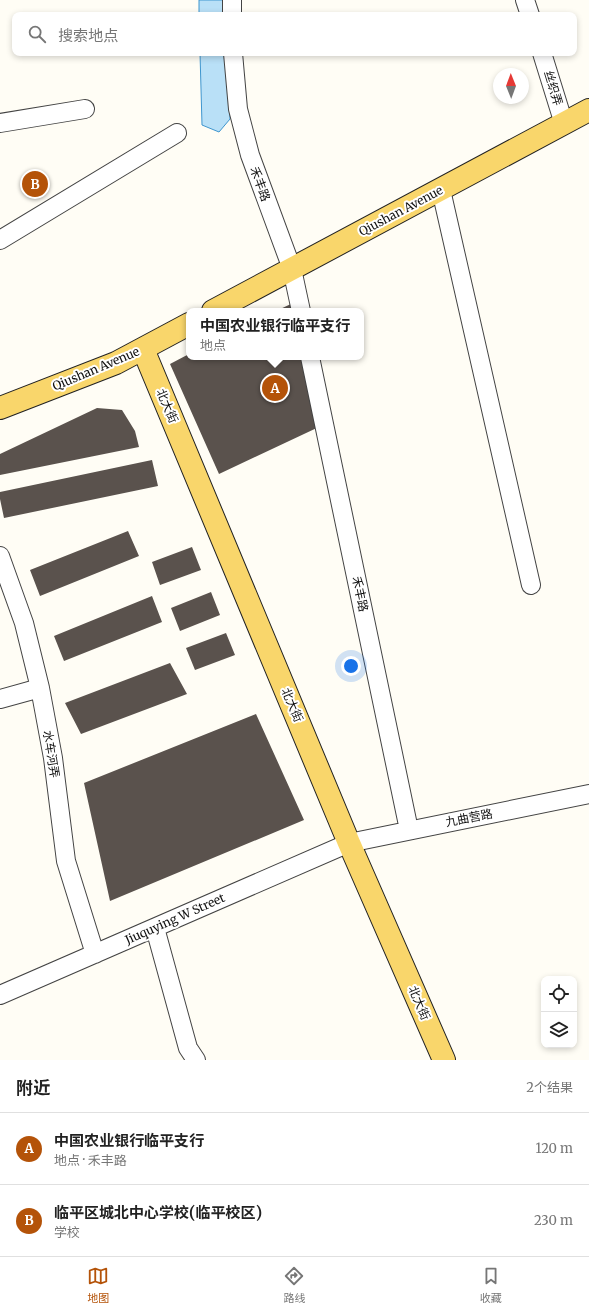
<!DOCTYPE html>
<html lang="zh">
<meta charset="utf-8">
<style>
:root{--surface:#fff;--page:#f2f2f2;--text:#222;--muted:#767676;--line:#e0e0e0;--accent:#b45309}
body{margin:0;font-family:Merriweather,"Noto Sans SC",serif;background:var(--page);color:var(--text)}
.controls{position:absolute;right:12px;bottom:12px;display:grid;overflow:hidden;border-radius:8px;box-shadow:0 2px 6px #0003}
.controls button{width:36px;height:36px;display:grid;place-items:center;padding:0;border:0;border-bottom:1px solid var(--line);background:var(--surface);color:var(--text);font:20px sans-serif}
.compass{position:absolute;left:493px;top:68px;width:36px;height:36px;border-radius:50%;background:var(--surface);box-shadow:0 2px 6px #0003;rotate:359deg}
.you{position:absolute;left:351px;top:666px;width:14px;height:14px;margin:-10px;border:3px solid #fff;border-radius:50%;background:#1a73e8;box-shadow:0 0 0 6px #1a73e833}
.badge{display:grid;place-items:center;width:26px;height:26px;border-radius:50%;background:var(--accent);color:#fff;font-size:13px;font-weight:700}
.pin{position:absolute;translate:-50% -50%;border:2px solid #fff;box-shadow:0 1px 4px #0006}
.popup{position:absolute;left:186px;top:308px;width:178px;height:52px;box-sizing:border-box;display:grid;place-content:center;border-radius:8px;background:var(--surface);filter:drop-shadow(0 1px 3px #0005);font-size:13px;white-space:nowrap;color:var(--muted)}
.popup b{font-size:15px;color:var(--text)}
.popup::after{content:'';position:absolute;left:50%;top:100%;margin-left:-8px;border:8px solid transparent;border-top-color:var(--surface)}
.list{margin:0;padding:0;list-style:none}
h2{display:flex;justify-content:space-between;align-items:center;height:52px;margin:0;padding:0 16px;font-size:17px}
h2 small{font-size:13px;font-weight:400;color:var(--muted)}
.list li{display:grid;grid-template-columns:26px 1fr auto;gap:12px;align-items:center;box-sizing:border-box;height:72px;padding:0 16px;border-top:1px solid var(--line)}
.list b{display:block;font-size:15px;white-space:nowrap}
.list p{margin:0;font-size:13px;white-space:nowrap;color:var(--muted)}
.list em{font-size:13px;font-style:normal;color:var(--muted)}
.icon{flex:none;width:22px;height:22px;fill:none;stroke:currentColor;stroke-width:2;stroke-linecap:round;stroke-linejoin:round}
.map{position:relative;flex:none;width:589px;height:1060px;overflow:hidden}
.search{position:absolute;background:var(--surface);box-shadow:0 2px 6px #0003;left:12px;right:12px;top:12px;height:44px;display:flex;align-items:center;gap:10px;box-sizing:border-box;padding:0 14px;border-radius:8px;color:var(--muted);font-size:15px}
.sheet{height:196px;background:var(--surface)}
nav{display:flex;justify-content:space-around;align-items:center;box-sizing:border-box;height:56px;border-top:1px solid var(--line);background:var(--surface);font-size:11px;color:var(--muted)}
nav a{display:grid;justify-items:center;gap:2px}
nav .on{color:var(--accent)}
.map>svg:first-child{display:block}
</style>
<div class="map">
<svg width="589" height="1060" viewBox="0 0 589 1060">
<rect width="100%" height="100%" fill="#fffdf5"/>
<path fill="#b9e0f7" stroke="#3f96cf" d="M199,0H227V15H199Z
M200,53H228L230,119L219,132L202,125Z"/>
<path fill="#5a524d" d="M293,303L294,311H276Z
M189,354V357H304L321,426L219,474L170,364Z
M97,408L122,410L135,431L139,447L0,475V454Z
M152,460L158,486L4,518L0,499V492Z
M128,531L139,556L40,596L30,570Z
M192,547L201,570L160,585L152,562Z
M211,592L220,615L180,631L171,608Z
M152,596L162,622L64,661L54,636Z
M226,633L235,655L195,670L186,648Z
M170,663L187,694L81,734L65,703Z
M256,714L304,820L110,901L84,783Z"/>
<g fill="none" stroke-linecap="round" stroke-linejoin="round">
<g stroke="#444" stroke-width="20">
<path id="minor" d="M232,0V15
M525,0L530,15
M233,53L238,109L250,155L292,269L301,311
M542,53L564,124
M0,123L85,109
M441,190L531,585
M0,240L177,133
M310,357L409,830
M0,556L24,623L40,688L53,758L66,861L95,954
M0,699L40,688
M155,928L188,1048L196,1060
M0,995L349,843L589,794"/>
</g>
<g stroke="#222" stroke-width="24">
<path id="major" d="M213,311L589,110
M143,349L349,843L444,1060
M0,408L116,363L189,324"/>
</g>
<use href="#minor" stroke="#fff" stroke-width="18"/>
<use href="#major" stroke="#f9d66b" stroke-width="22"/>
</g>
<g text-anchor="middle" stroke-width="4" stroke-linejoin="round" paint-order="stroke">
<g font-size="12" fill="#111" stroke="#fff">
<text transform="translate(553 88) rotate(73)" y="4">丝织弄</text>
<text transform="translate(260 184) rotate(70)" y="4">禾丰路</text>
<text transform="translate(401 211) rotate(-28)" y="4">Qiushan Avenue</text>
<text transform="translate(96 369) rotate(-23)" y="4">Qiushan Avenue</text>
<text transform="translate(167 406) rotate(67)" y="4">北大街</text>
<text transform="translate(360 594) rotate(78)" y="4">禾丰路</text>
<text transform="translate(292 705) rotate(67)" y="4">北大街</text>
<text transform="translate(51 754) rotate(81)" y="4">水车河弄</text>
<text transform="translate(469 818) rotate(-11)" y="4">九曲营路</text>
<text transform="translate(175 919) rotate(-24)" y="4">Jiuquying W Street</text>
<text transform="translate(419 1003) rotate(67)" y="4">北大街</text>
</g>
</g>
</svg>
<div class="controls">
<button><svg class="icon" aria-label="locate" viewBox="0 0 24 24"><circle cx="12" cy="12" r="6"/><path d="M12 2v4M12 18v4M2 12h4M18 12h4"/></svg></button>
<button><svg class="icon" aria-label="layers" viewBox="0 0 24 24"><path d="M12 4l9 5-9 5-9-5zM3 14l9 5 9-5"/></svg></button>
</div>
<svg class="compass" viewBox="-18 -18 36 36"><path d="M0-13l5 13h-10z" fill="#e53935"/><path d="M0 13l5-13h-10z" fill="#767676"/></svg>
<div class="you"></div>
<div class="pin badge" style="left:275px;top:388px">A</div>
<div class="popup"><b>中国农业银行临平支行</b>地点</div>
<div class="pin badge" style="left:35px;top:184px">B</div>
<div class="search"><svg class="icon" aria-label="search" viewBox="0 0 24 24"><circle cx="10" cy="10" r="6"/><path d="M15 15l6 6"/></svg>搜索地点</div>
</div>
<section class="sheet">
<h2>附近<small>2个结果</small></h2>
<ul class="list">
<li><span class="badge">A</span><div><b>中国农业银行临平支行</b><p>地点 · 禾丰路</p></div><em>120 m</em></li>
<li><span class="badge">B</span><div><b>临平区城北中心学校(临平校区)</b><p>学校</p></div><em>230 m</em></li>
</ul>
</section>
<nav>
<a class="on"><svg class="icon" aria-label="map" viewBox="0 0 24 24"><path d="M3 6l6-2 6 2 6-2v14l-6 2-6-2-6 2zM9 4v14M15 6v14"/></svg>地图</a>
<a><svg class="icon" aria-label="directions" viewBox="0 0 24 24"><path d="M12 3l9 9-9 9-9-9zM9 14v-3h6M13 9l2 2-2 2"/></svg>路线</a>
<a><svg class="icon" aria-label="saved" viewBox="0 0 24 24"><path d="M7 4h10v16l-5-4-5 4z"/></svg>收藏</a>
</nav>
